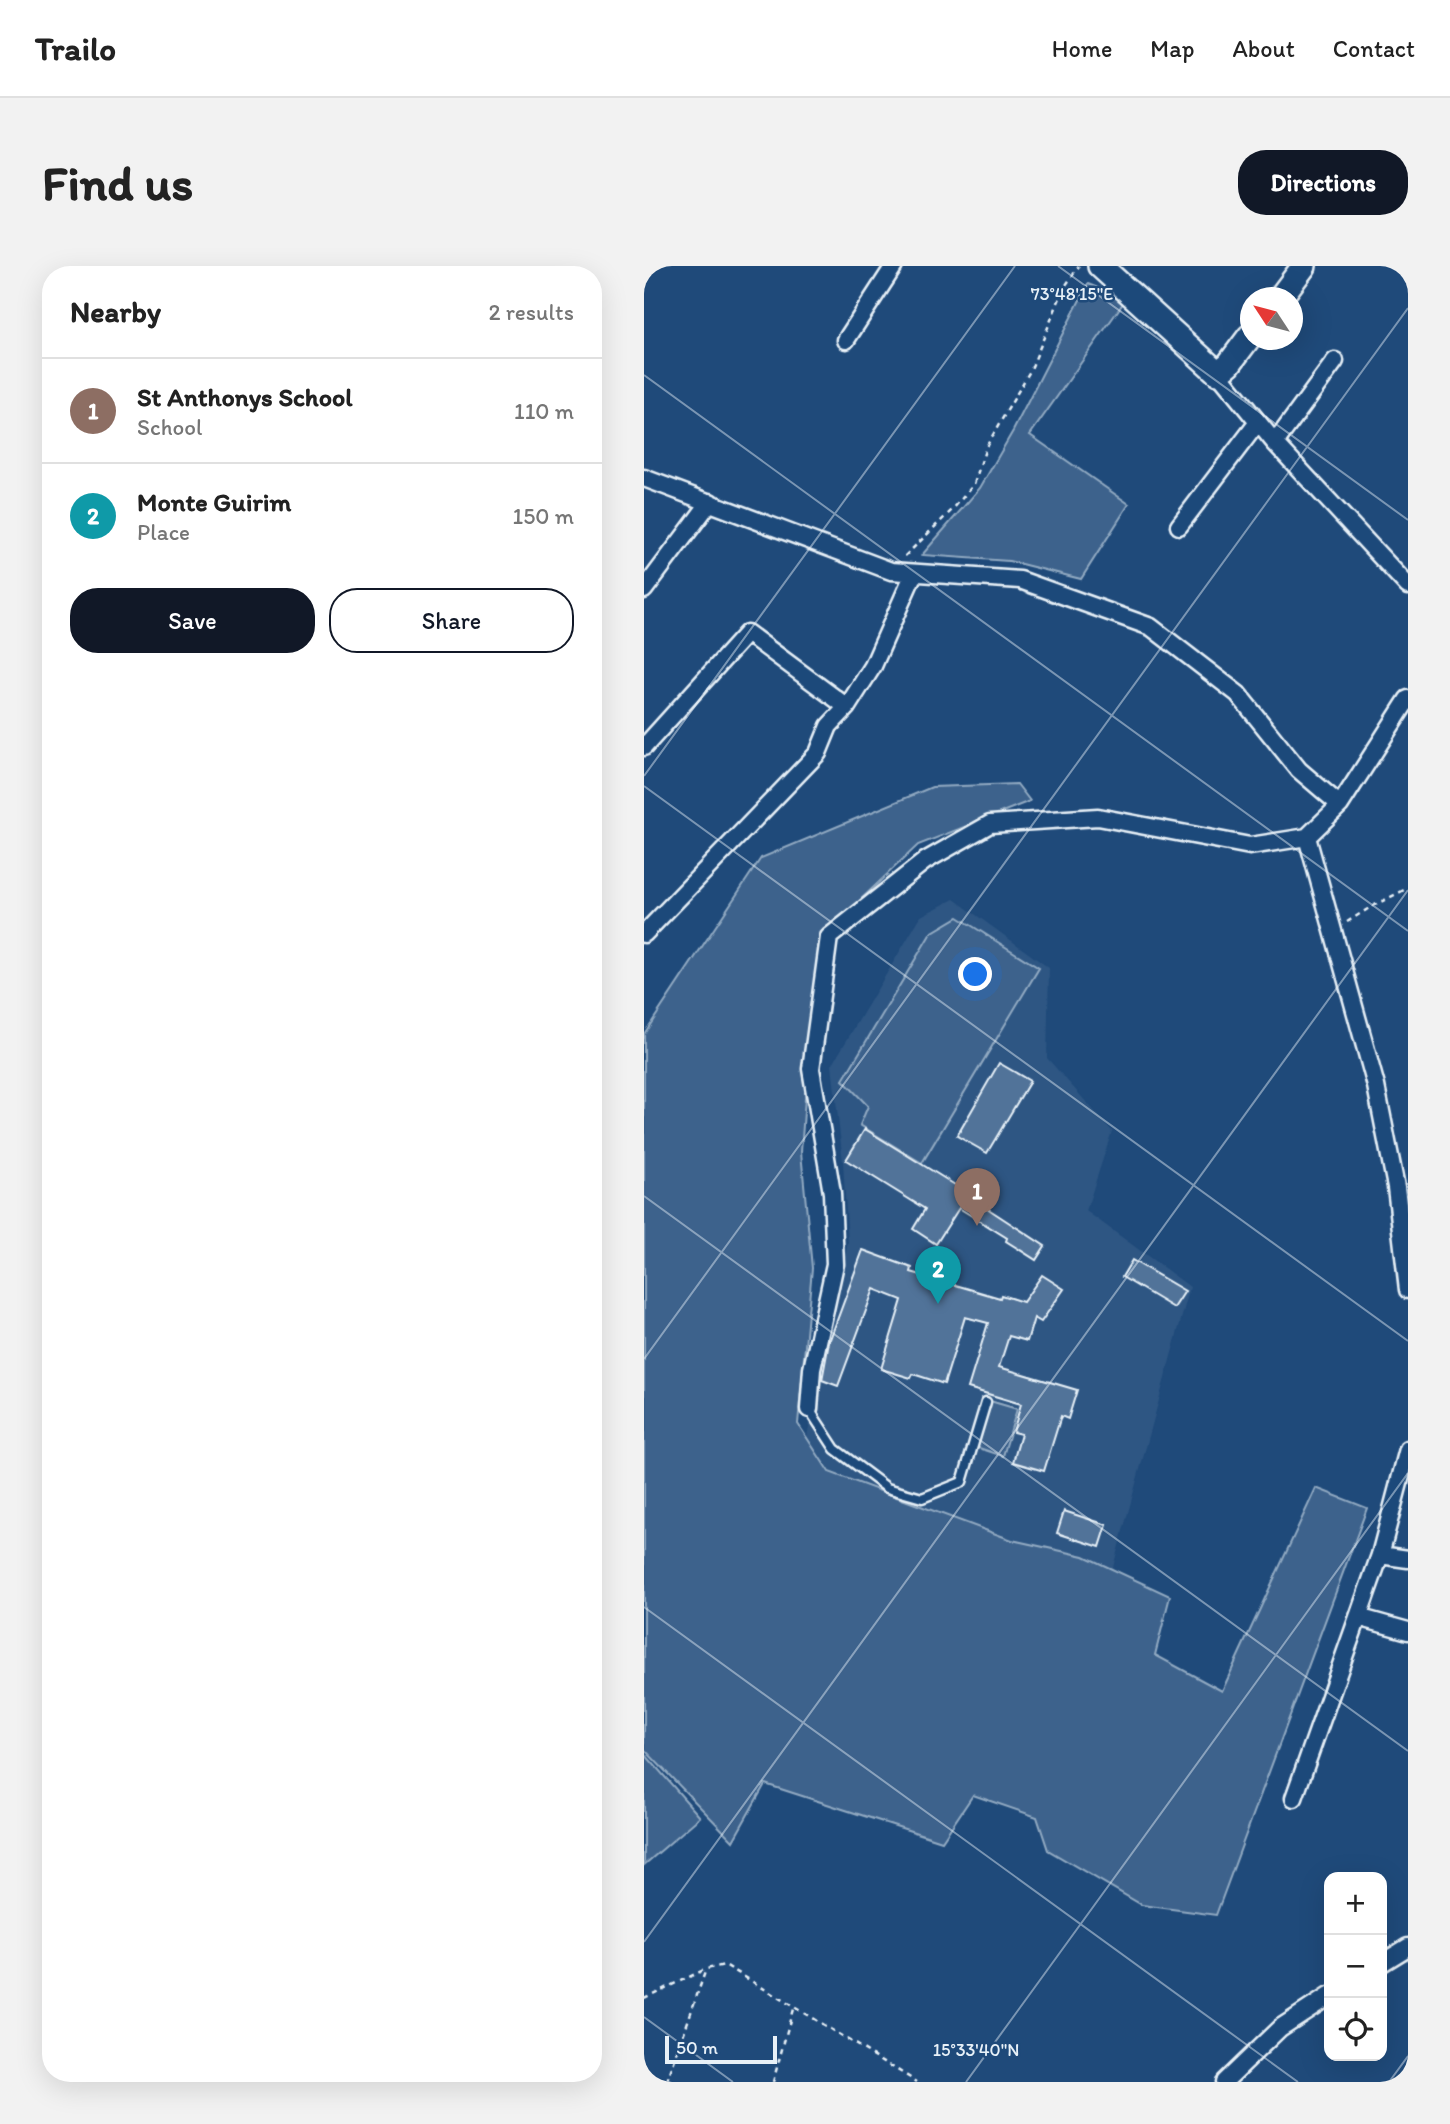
<!DOCTYPE html>
<meta charset="utf-8">
<style>
:root{--surface:#fff;--page:#f2f2f2;--text:#222;--muted:#767676;--line:#e0e0e0;--accent:#111827}
body{margin:0;font-family:Itim,sans-serif;background:var(--page);color:var(--text)}
.controls{position:absolute;right:21px;bottom:21px;display:grid;overflow:hidden;border-radius:14px;box-shadow:0 7px 28px #0002}
.controls button{width:63px;height:63px;display:grid;place-items:center;padding:0;border:0;border-bottom:2px solid var(--line);background:var(--surface);color:var(--text);font:35px sans-serif}
.compass{position:absolute;left:596px;top:21px;width:63px;height:63px;border-radius:50%;background:var(--surface);box-shadow:0 7px 28px #0002;rotate:306deg}
.scale{position:absolute;left:21px;bottom:18px;width:112px;box-sizing:border-box;padding-left:7px;border:4px solid #e8f1f8;border-top:0;font-size:19px;line-height:24px;white-space:nowrap;color:#e8f1f8;-webkit-text-stroke:5px #1f4a7a;paint-order:stroke}
.you{position:absolute;left:332px;top:709px;width:24px;height:24px;margin:-18px;border:5px solid #fff;border-radius:50%;background:#1a73e8;box-shadow:0 0 0 10px #1a73e833}
.badge{display:grid;place-items:center;width:46px;height:46px;border-radius:50%;background:var(--accent);color:#fff;font-size:23px;font-weight:700}
.pin{position:absolute;translate:-50% -58px;filter:drop-shadow(0 2px 4px #0008)}
.pin::after{content:'';position:absolute;top:37px;width:24px;height:21px;background:inherit;clip-path:polygon(0 0,100% 0,50% 100%)}
.list{margin:0;padding:0;list-style:none}
h2{display:flex;justify-content:space-between;align-items:center;height:91px;margin:0;padding:0 28px;font-size:30px}
h2 small{font-size:23px;font-weight:400;color:var(--muted)}
.list li{display:grid;grid-template-columns:46px 1fr auto;gap:21px;align-items:center;box-sizing:border-box;height:105px;padding:0 28px;border-top:2px solid var(--line)}
.list b{display:block;font-size:26px;white-space:nowrap}
.list p{margin:0;font-size:23px;white-space:nowrap;color:var(--muted)}
.list em{font-size:23px;font-style:normal;color:var(--muted)}
.actions{display:flex;gap:14px;padding:21px 28px}
.actions a{flex:1;padding:16px 0;border:2px solid var(--accent);border-radius:28px;text-align:center;font-size:24px;color:var(--accent)}
.actions .main{background:var(--accent);color:#fff}
.icon{flex:none;width:38px;height:38px;fill:none;stroke:currentColor;stroke-width:2;stroke-linecap:round;stroke-linejoin:round}
.map{position:relative;flex:none;width:764px;height:1816px;overflow:hidden;border-radius:28px}
header{display:flex;align-items:center;gap:42px;box-sizing:border-box;height:98px;padding:0 35px;background:var(--surface);border-bottom:2px solid var(--line)}
header strong{font-size:33px}
nav{display:flex;gap:38px;margin-inline-start:auto;font-size:24px}
.intro{display:flex;align-items:center;justify-content:space-between;box-sizing:border-box;height:168px;padding:0 42px}
h1{margin:0;font-size:49px}
.button{padding:18px 32px;border-radius:28px;background:var(--accent);color:#fff;font-size:24px;font-weight:700}
main{display:flex;gap:42px;padding:0 42px}
aside{flex:1;background:var(--surface);border-radius:28px;box-shadow:0 7px 28px #0002}
.map>svg:first-child{display:block}
</style>
<header>
<strong>Trailo</strong>
<nav><a>Home</a><a>Map</a><a>About</a><a>Contact</a></nav>
</header>
<div class="intro"><h1>Find us</h1><a class="button">Directions</a></div>
<main>
<aside>
<h2>Nearby<small>2 results</small></h2>
<ul class="list">
<li><span class="badge" style="background:#8d6e63">1</span><div><b>St Anthonys School</b><p>School</p></div><em>110 m</em></li>
<li><span class="badge" style="background:#0f9aa8">2</span><div><b>Monte Guirim</b><p>Place</p></div><em>150 m</em></li>
</ul>
<div class="actions"><a class="main">Save</a><a>Share</a></div>
</aside>
<div class="map">
<svg width="764" height="1816" viewBox="0 0 764 1816">
<rect width="100%" height="100%" fill="#1f4a7a"/>
<filter id="ink" filterUnits="userSpaceOnUse"><feTurbulence type="fractalNoise" baseFrequency=".0143" numOctaves="2"/><feDisplacementMap in="SourceGraphic" scale="14" xChannelSelector="R" yChannelSelector="G"/><feConvolveMatrix kernelMatrix="1 2 1 2 8 2 1 2 1" color-interpolation-filters="sRGB"/></filter>
<g filter="url(#ink)">
<path fill="#2e5683" d="M310,633L405,702L403,792L468,865L442,945L546,1021L466,1312L243,1248L158,1194L204,976L199,896L188,799L277,650Z"/>
<path fill="#3c628c" stroke="#92aac2" stroke-width="2" d="M444,18L482,33L386,169L485,238L437,313L365,295L278,289L336,222L369,165Z
M373,518L386,535L274,579L196,653L169,723L157,886L168,1002L154,1158L185,1206L368,1274L440,1290L526,1330L511,1389L578,1425L672,1222L723,1242L572,1649L498,1639L404,1584L393,1551L329,1529L298,1575L121,1518L89,1575L0,1483V768L117,592L288,521Z
M314,651L395,702L278,897L216,859L224,840L199,814L287,667Z
M346,1135L373,1143L359,1190L332,1181Z
M0,1487L56,1551L0,1599Z"/>
<path fill="#517399" stroke="#e8f1f8" stroke-width="2" d="M355,797L386,815L343,887L313,870Z
M221,863L324,927L323,929L401,980L392,994L362,975L363,972L315,942L292,978L269,963L281,943L202,894Z
M219,984L268,1002L267,1006L356,1032L357,1029L379,1036L398,1009L420,1023L397,1056L390,1052L383,1075L365,1070L355,1101L433,1124L424,1153L417,1150L400,1205L369,1196L377,1168L369,1166L377,1138L324,1122L344,1057L321,1051L300,1118L269,1108L267,1112L237,1103L258,1034L230,1023L194,1120L178,1114L185,1076Z
M488,994L541,1025L530,1042L478,1011Z
M420,1245L463,1259L456,1281L413,1267Z"/>
<g fill="none" stroke-linecap="round" stroke-linejoin="round">
<g stroke="#e8f1f8" stroke-width="13">
<path id="lane" d="M165,1143L191,1183L243,1222L278,1232L318,1216L342,1136"/>
</g>
<g stroke="#e8f1f8" stroke-width="21">
<path id="street" d="M202,74L250,0
M574,107L631,177L764,320
M631,177L691,95
M0,212L247,305L376,314L507,361L594,428L655,504L696,539
M535,260L614,156
M0,324L66,236
M0,481L103,367L203,441
M663,571L732,820L752,921L764,1024
M0,668L174,487L185,460L203,441L229,400L270,307
M165,1143L168,1103L191,998L188,927L167,803L185,671L281,595L346,558L454,551L606,580L663,571L696,539L764,433
M736,1289L764,1293
M714,1351L764,1365
M650,1532L736,1289L764,1183
M738,1697L764,1681
M580,1816L636,1762L685,1730"/>
</g>
<g stroke="#e8f1f8" stroke-width="28">
<path id="secondary" d="M456,0L574,107L585,98L606,70
M636,32L660,0"/>
</g>
<path stroke="#e8f1f8" stroke-width="2.5" stroke-dasharray="5 5" stroke-linecap="butt" d="M261,290L309,243L330,218L342,181L387,103L420,22L435,0
M703,656L727,641L764,622
M0,1732L62,1703L81,1699L273,1816
M23,1816L62,1703
M129,1816L149,1743"/>
<use href="#lane" stroke="#1f4a7a" stroke-width="8"/>
<use href="#street" stroke="#1f4a7a" stroke-width="16"/>
<use href="#secondary" stroke="#1f4a7a" stroke-width="23"/>
</g>
</g>
<path fill="none" stroke="#e8f1f8" stroke-width="2" stroke-opacity="0.45" d="M414,0L764,254M0,109L764,665M0,510L371,0M0,520L764,1075M0,930L764,1485M0,1093L764,42M0,1341L654,1816M0,1676L764,624M0,1751L89,1816M322,1816L764,1207M745,1816L764,1790"/>
<g font-size="18" text-anchor="middle" fill="#e8f1f8" stroke="#1f4a7a" stroke-width="5" stroke-linejoin="round" paint-order="stroke">
<text x="428" y="34">73°48'15"E</text>
<text x="332" y="1790">15°33'40"N</text>
</g>
</svg>
<div class="controls">
<button>+</button>
<button>−</button>
<button><svg class="icon" aria-label="locate" viewBox="0 0 24 24"><circle cx="12" cy="12" r="6"/><path d="M12 2v4M12 18v4M2 12h4M18 12h4"/></svg></button>
</div>
<svg class="compass" viewBox="-18 -18 36 36"><path d="M0-13l5 13h-10z" fill="#e53935"/><path d="M0 13l5-13h-10z" fill="#767676"/></svg>
<div class="scale">50 m</div>
<div class="you"></div>
<div class="pin badge" style="left:333px;top:960px;background:#8d6e63">1</div>
<div class="pin badge" style="left:294px;top:1038px;background:#0f9aa8">2</div>
</div>
</main>
